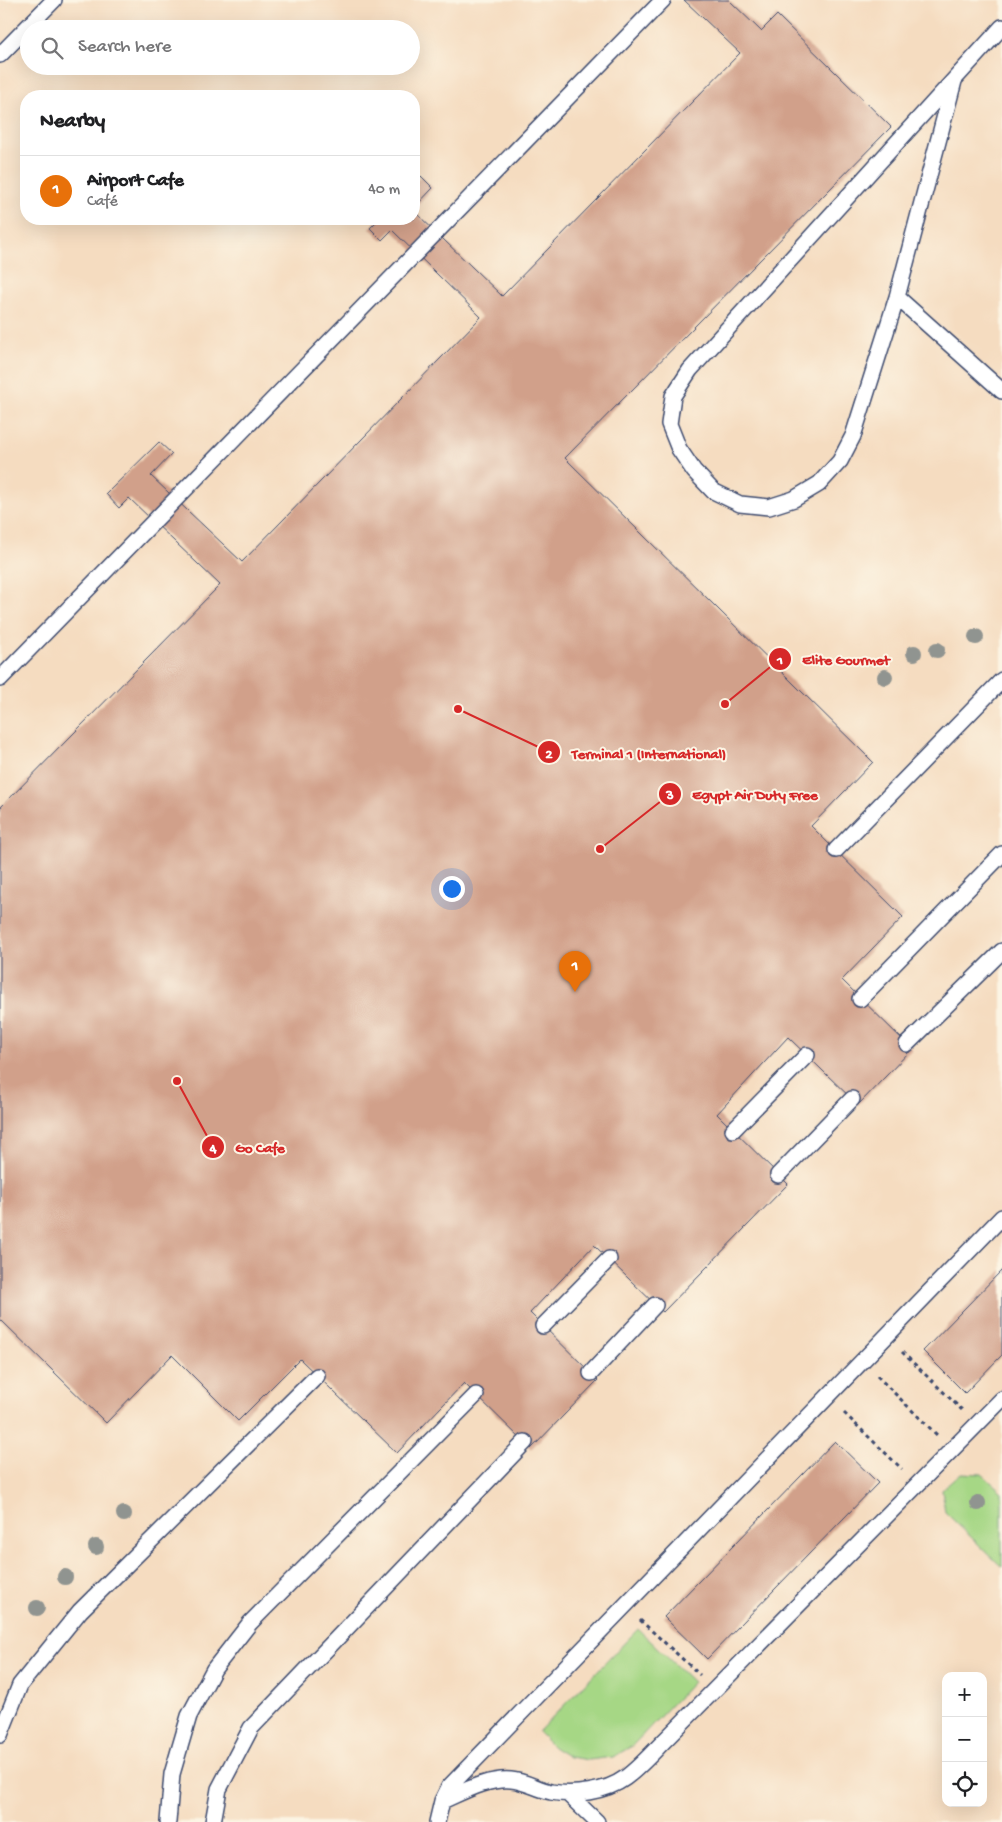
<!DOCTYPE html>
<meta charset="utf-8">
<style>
:root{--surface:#fff;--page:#f2f2f2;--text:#202124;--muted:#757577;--line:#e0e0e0;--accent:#d93025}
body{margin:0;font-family:"Gochi Hand",sans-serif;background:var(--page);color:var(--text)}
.controls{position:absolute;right:15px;bottom:15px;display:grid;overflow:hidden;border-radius:10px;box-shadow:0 5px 20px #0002}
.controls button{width:45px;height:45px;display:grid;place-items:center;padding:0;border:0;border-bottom:1px solid var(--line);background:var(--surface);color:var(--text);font:25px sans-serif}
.you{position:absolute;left:451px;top:888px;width:18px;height:18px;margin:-12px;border:4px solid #fff;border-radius:50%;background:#1a73e8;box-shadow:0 0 0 8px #1a73e833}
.badge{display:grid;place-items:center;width:32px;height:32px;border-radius:50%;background:var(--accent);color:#fff;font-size:16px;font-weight:700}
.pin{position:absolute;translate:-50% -41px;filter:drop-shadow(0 1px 2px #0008)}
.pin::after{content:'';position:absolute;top:26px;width:18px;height:15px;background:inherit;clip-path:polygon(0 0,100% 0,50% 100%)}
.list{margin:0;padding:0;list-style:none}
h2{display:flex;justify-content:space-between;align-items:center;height:65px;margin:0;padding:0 20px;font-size:21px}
h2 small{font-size:16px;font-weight:400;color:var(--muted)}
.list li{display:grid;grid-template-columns:32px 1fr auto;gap:15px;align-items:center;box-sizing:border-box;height:70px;padding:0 20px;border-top:1px solid var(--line)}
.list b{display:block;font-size:19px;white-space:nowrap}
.list p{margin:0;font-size:16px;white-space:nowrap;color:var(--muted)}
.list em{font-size:16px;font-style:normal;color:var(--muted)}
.icon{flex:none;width:28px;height:28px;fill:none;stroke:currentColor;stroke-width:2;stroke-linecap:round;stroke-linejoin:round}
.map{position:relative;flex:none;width:1002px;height:1822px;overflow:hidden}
.search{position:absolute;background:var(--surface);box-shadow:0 5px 20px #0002;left:20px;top:20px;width:400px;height:55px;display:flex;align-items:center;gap:12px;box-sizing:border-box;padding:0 18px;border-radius:28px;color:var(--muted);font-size:19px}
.panel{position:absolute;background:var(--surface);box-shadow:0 5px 20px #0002;left:20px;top:90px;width:400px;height:135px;border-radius:20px}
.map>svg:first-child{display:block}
</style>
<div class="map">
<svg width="1002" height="1822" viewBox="0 0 1002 1822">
<rect width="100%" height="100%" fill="#fcf5e5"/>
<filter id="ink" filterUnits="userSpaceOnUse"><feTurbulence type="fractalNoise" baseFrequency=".02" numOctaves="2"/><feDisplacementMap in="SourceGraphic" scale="10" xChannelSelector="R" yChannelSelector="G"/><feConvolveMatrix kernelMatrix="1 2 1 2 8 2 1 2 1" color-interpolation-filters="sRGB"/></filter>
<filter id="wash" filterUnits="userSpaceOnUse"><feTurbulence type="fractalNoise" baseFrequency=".0096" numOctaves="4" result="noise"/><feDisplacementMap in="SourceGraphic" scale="20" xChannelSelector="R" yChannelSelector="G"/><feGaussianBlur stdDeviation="1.12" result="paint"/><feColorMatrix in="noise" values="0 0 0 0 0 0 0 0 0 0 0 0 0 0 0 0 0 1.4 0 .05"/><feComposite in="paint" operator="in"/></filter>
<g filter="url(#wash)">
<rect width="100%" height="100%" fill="#f5dcc0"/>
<path fill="#a6d785" stroke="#608372" d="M961,1473L982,1474L1002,1492V1567L945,1512L942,1490Z
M638,1629L693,1682L632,1746L613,1757L589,1760L569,1757L553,1747L538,1732Z"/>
<g id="blocks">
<path fill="#d1a08a" d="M684,0H729L761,31L777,15L891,127L565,458L873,762L811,826L903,917L842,980L912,1049L858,1105L788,1037L717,1114L788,1184L663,1312L594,1245L530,1313L598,1380L531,1449L464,1383L397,1453L300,1359L238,1421L172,1355L106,1423L0,1319V808L220,585L129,498L119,508L106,494L159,442L172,454L151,476L242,562L481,317L392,230L382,240L370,228L379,219H414V211L502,296L740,53Z
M421,176L433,188L414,208V183Z
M1002,1270V1355L965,1393L923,1351Z
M835,1441L878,1483L707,1659L664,1617Z"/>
</g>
</g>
<g filter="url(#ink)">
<use href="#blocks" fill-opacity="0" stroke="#3c496d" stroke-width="1"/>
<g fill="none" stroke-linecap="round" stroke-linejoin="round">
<g stroke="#3c496d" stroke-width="18">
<path id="lane" d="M0,55L54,0
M954,81L897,297L853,436L840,461L819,484L794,499L769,507L740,504L713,491L694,471L679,449L669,424L673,396L690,370L1002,27
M897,297L1002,391
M0,679L663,0
M836,850L1002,680
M860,999L1002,854
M907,1044L1002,951
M733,1130L807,1055
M778,1175L852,1099
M543,1326L609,1259
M591,1373L655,1305
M0,1735L20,1685L80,1611L317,1376
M568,1794L597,1822
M442,1801C463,1792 487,1778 511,1780C525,1781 537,1789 551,1792C573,1796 606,1792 625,1778C640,1767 653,1752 666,1739L1002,1399
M168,1822L172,1774L189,1716L214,1669L250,1623L476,1395
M213,1822L219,1789L251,1728L525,1442
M437,1822L442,1801L449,1787L1002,1217"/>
</g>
<path stroke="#3c496d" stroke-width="3" stroke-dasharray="4 4" stroke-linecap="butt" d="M902,1352L962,1410
M877,1376L937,1435
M844,1413L902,1469
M640,1620L700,1675"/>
<use href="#lane" stroke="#fff" stroke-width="15"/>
</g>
<g fill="#909490">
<circle cx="976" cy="637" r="8"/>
<circle cx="937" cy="650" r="8"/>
<circle cx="914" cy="653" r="8"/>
<circle cx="885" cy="677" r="8"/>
<circle cx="978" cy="1503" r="8"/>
<circle cx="124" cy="1514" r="8"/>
<circle cx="96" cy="1547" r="8"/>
<circle cx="65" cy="1577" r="8"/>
<circle cx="37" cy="1608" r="8"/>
</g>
</g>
<path fill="none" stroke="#d62828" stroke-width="2" d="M725 704L780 659M458 709L549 752M600 849L670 794M177 1081L213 1147"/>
<g fill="#d62828" stroke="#fcf5e5" stroke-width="2">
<circle cx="725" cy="704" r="5"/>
<circle cx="458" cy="709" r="5"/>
<circle cx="600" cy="849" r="5"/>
<circle cx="177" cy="1081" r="5"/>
<circle cx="780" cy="659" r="12"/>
<circle cx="549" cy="752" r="12"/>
<circle cx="670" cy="794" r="12"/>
<circle cx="213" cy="1147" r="12"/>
</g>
<g font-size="15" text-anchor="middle" font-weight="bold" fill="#fff">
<text x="780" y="664">1</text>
<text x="549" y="758">2</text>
<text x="670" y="799">3</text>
<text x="213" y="1152">4</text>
</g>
<g font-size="15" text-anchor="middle" font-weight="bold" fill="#d62828" stroke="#fcf5e5" stroke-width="4" stroke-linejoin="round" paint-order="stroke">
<text x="846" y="664">Elite Gourmet</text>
<text x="649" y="758">Terminal 1 (International)</text>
<text x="755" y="799">Egypt Air Duty Free</text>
<text x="260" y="1152">Go Cafe</text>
</g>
</svg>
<div class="controls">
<button>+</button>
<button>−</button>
<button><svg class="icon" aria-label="locate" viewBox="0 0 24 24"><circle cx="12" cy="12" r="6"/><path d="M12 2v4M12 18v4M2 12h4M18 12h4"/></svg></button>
</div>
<div class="you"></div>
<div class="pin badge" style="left:575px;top:992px;background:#e8710a">1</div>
<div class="search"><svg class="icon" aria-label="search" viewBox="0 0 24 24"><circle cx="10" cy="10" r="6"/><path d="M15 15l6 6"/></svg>Search here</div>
<section class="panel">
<h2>Nearby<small></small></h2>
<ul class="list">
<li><span class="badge" style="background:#e8710a">1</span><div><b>Airport Cafe</b><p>Café</p></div><em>40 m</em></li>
</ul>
</section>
</div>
